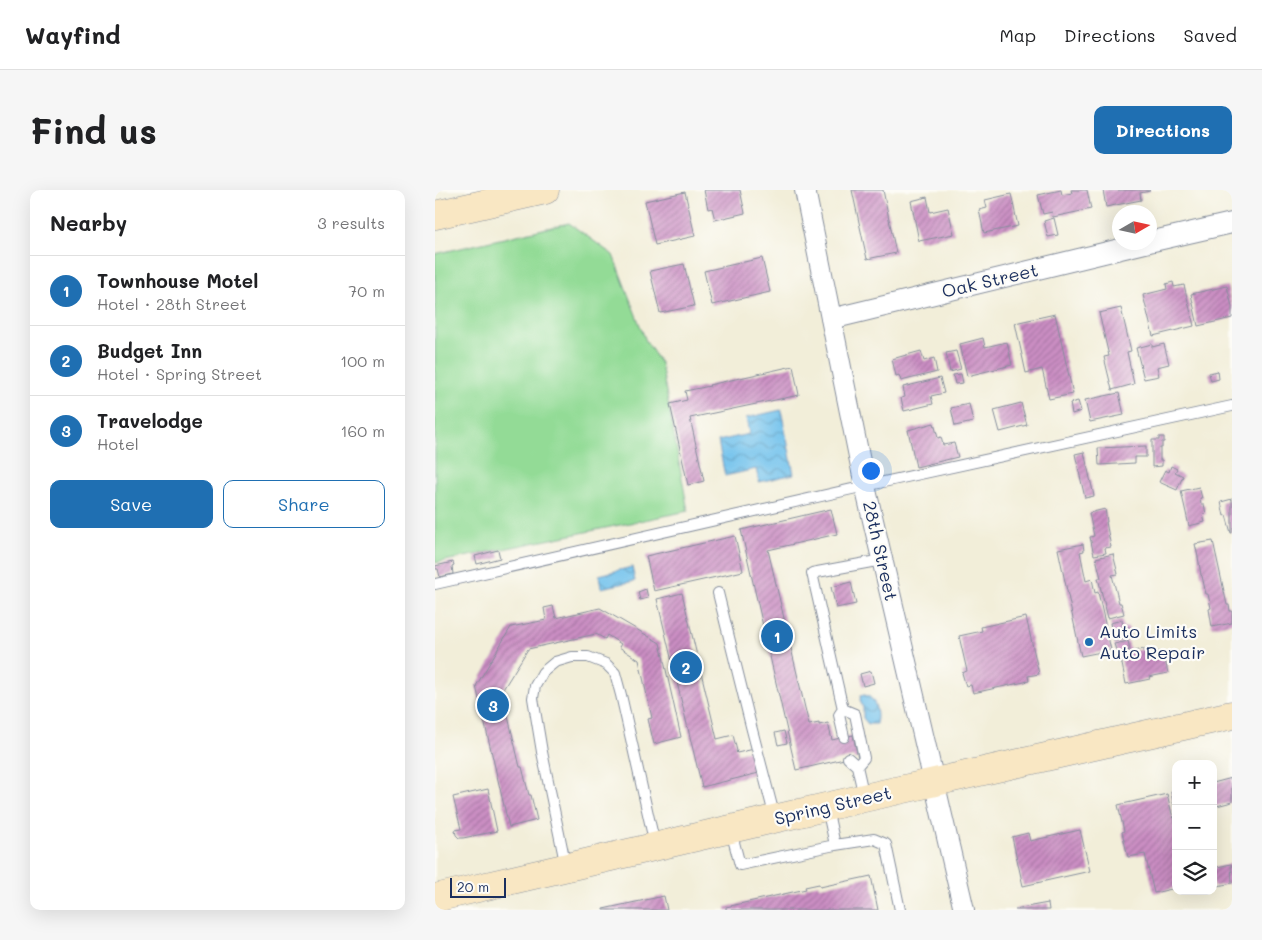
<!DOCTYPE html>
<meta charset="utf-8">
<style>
:root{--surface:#fff;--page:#f6f6f6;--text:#202124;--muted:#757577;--line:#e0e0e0;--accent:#1f6fb2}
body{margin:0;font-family:Mali,sans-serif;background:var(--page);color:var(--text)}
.controls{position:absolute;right:15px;bottom:15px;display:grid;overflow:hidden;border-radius:10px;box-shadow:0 5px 20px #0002}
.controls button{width:45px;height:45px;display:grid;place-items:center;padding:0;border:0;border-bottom:1px solid var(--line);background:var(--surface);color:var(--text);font:25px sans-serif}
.compass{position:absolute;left:677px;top:15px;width:45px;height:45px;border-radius:50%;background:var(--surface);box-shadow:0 5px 20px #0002;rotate:81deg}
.scale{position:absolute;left:15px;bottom:12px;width:56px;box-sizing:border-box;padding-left:5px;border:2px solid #1b2f5e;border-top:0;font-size:14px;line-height:18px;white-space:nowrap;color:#1b2f5e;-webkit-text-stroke:4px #fdfcf7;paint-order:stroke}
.you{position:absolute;left:435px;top:280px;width:18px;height:18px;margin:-12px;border:4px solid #fff;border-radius:50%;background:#1a73e8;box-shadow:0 0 0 8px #1a73e833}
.badge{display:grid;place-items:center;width:32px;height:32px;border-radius:50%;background:var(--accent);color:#fff;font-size:16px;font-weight:700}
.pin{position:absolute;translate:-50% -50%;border:2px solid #fff;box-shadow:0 1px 5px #0006}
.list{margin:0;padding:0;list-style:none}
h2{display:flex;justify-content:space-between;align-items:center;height:65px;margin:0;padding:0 20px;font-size:21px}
h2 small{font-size:16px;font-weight:400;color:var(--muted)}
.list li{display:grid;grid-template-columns:32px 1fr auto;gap:15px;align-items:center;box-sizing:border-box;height:70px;padding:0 20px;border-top:1px solid var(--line)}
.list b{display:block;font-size:19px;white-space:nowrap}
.list p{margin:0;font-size:16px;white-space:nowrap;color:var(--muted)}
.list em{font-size:16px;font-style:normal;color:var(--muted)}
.actions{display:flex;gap:10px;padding:15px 20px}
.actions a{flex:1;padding:11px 0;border:1px solid var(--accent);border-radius:10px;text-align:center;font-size:18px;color:var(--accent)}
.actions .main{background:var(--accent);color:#fff}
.icon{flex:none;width:28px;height:28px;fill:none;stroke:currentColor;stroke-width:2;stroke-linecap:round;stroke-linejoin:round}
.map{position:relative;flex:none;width:797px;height:720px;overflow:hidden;border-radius:10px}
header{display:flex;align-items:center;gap:30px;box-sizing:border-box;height:70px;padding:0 25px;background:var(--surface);border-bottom:1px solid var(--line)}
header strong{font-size:24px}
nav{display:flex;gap:28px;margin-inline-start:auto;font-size:18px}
.intro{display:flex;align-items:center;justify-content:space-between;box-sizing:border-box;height:120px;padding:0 30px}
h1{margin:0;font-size:35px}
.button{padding:12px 22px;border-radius:10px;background:var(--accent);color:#fff;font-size:18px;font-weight:700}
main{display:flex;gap:30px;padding:0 30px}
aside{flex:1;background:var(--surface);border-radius:10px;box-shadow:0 5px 20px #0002}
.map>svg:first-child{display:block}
</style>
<header>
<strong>Wayfind</strong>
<nav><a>Map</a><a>Directions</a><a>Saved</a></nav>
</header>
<div class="intro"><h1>Find us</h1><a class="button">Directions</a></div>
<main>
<aside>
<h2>Nearby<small>3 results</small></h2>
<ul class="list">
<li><span class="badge">1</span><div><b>Townhouse Motel</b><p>Hotel · 28th Street</p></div><em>70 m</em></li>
<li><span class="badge">2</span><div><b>Budget Inn</b><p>Hotel · Spring Street</p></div><em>100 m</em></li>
<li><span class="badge">3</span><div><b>Travelodge</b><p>Hotel</p></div><em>160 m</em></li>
</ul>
<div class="actions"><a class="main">Save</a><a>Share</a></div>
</aside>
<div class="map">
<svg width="797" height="720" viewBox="0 0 797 720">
<defs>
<pattern id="water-waves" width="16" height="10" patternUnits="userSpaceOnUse" patternTransform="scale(1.25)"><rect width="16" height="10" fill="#70c1ec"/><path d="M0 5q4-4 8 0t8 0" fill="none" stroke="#5b9dc2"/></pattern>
<pattern id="building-hatch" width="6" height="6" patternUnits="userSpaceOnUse" patternTransform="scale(1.25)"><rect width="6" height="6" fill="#cb8ec3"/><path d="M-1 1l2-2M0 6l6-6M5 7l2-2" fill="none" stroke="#a474a2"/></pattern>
</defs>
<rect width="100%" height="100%" fill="#fdfcf7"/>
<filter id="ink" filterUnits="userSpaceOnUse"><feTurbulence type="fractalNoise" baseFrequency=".02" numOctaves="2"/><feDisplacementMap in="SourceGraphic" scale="10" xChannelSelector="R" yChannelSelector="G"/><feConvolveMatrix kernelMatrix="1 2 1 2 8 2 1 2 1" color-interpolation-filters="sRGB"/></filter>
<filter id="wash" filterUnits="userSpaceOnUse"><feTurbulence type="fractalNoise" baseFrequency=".0096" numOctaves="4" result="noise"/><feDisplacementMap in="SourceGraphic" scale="20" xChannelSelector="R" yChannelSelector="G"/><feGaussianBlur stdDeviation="1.12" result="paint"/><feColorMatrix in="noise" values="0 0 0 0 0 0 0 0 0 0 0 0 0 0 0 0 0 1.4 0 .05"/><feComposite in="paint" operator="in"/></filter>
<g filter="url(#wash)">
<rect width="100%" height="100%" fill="#f2eed9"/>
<path fill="#93db96" stroke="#57857a" d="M134,33L178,65L211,151L226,174L253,321L0,373V64Z"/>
<path fill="url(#water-waves)" stroke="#4678a5" d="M346,220L359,284L324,292L321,279L290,286L283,251L314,244L311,228Z
M197,377L200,391L166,398L164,385Z
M426,505C440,503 444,523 441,534H433L428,528V518L425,510Z"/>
<g id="blocks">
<path fill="url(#building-hatch)" d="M269,0H305L310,23L280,30L277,18L273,19Z
M417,0H448L461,63L432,69Z
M626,0L627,5L637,3L636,0H652L656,19L618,27L617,22L608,24L603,5Z
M668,0H714L715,1L705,3L706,10L671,17Z
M250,2L260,46L220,55L210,11Z
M576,4L583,36L549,43L544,20L552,18L550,10Z
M492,7L495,22L513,18L519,44L484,51L476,11Z
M619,28L623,45L613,47L609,31Z
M327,68L335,102L277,115L269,81Z
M249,74L259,116L225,123L215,81Z
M738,92L739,97L749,95L759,136L718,146L708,105L732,99L731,94Z
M792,96L797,117V128L763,136L756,104Z
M686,118L696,161L692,162L699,194L677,200L669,167L674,166L664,123Z
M620,124L638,204L614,209L607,179L591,183L580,133Z
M548,148L550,157L572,152L577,175L532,186L525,154Z
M717,154V157L729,154L734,174L722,177L724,186L709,189L701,158Z
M486,161L489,171L499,168L502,182L466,191L464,185L461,186L457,169Z
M521,161L526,179L515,182L511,163Z
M358,176L364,205L255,228L269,291L253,295L235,214L252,210L250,201L275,196L274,195Z
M783,181L784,189L776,191L774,183Z
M526,184L528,193L520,194L518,185Z
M505,188L509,203L496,206L498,214L469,221L466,208L470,207L468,197Z
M684,203L689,225L655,232L650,210Z
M643,211L646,221L637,224L635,213Z
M586,213L592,235L565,242L559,220Z
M534,214L538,232L520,236L516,218Z
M499,233L503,248L506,247L508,255L519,253L523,267L481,277L473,240Z
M724,247H729V252H727V258H725V270H727V276L717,277V250H724Z
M711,256V267H700V273L664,275L663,258Z
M649,262L659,306L650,308L640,264Z
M736,276L742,279L740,282L748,286L742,300L724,292L730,280L734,282Z
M764,297L767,308H765L766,314H769L771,324L768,325L770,332L754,336L746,301Z
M797,309V343H796L791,325L789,326L786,312Z
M396,319L402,344L333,360L374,535L384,533V535L393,533L397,550L418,545L423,568L419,569L418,567L361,580L306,340Z
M670,319L672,332H671L676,357L670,358L671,363L659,365L655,347L659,346L654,323Z
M300,346L308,381L219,401L211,366Z
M778,351L792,415H794L795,421H797V433L777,437L774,419L776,418L773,404H771L767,386L766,385L763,367L760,354Z
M648,354L649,361L645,362L651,391L657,389L660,403L663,402L676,460L646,466L623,359Z
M63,360L65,368L42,374L40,366Z
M678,364L683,384L677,385L684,413H686L689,424L673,428L663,388H666L661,368Z
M18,372L19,375L17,376L18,384L5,387L3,379H1L0,376Z
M416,392L421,414L401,418L396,397Z
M211,399L213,408L205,410L203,402Z
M247,403L282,549L298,545L302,561L301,562L302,563L319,559L324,583L267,597L222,409Z
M118,416L121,428L165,418L225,453L246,547L219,554L213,529L217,528L204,470L184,457L186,454L172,445L170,449L161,444L93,459L67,501L85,577H87L94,605H96L102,630L74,637L41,496L76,437L111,430L109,418Z
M591,427L604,484L593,486L594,491L538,503L536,495L531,496L527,483L532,481L524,446L547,441L546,437Z
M687,430L688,438L693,437L696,448L679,451L675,433Z
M693,451L695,460L682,463L679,454Z
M709,459L710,465L728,461L733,483L714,487L715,489L691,494L685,464Z
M436,481L439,493L428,496L425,484Z
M349,541L352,553L343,555L340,543Z
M797,588V612L778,617V593Z
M53,599L62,641L28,648H24L21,645L20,640L26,639L18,607Z
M741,601V621H740L736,602Z
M732,604L738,628L739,627L741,635V698L719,703L710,664L693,667L687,642L689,641L683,615Z
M645,640L655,681L588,696L577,647L593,643L595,651Z
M796,674L797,693L778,697V678Z
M436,686L443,720H291V717L371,699L370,697L384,694L385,697Z
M229,706L232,720H168V719Z
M613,713L614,720H580V719Z"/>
</g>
</g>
<g filter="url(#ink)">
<use href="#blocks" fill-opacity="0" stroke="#868e9c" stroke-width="1"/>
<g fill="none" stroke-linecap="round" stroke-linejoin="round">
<g stroke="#868e9c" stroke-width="12">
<path id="lane" d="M0,394L430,296L797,216
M283,403L316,536L340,628
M408,519L404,525L409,547
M413,568L422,576
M429,607L422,576L429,568L420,524L408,519L377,383L447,370
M296,641L305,675L400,655L392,618
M400,655L439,649L451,654L465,720
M131,677L107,562L98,508L100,496L108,482L120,472L137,467H153L171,474L180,483L186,505L220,655"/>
</g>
<g stroke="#868e9c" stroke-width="22">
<path id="street" d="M370,0L430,296L529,720
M714,52L797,33
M396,129L714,52"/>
</g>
<g stroke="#868e9c" stroke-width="29">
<path id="secondary" d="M0,25L110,0
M0,708L429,608L797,525"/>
</g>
<use href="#lane" stroke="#fff" stroke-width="10"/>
<use href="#street" stroke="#fff" stroke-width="20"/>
<use href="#secondary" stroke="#f9e7c3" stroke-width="28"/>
</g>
</g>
<circle fill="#1f6fb2" stroke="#fdfcf7" stroke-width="2" cx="654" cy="452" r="5"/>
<g text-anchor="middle" stroke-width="4.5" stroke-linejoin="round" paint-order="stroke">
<g font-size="18" fill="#1b2f5e" stroke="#fdfcf7">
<text transform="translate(555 91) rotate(-13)" y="6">Oak Street</text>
<text transform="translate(445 361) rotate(77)" y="6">28th Street</text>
<text transform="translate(398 616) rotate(-13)" y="6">Spring Street</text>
</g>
<g font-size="18" fill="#1b2f5e" stroke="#fdfcf7" text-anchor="start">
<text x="664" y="448">Auto Limits<tspan x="664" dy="21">Auto Repair</tspan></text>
</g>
</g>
</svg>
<div class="controls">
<button>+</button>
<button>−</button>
<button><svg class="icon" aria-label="layers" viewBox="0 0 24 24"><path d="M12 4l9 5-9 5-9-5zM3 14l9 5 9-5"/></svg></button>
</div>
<svg class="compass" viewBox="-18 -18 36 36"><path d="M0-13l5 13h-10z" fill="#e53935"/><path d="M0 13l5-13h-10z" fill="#757577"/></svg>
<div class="scale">20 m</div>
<div class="you"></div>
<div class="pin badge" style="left:342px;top:446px">1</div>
<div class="pin badge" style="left:251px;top:477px">2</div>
<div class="pin badge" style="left:58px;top:515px">3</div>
</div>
</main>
